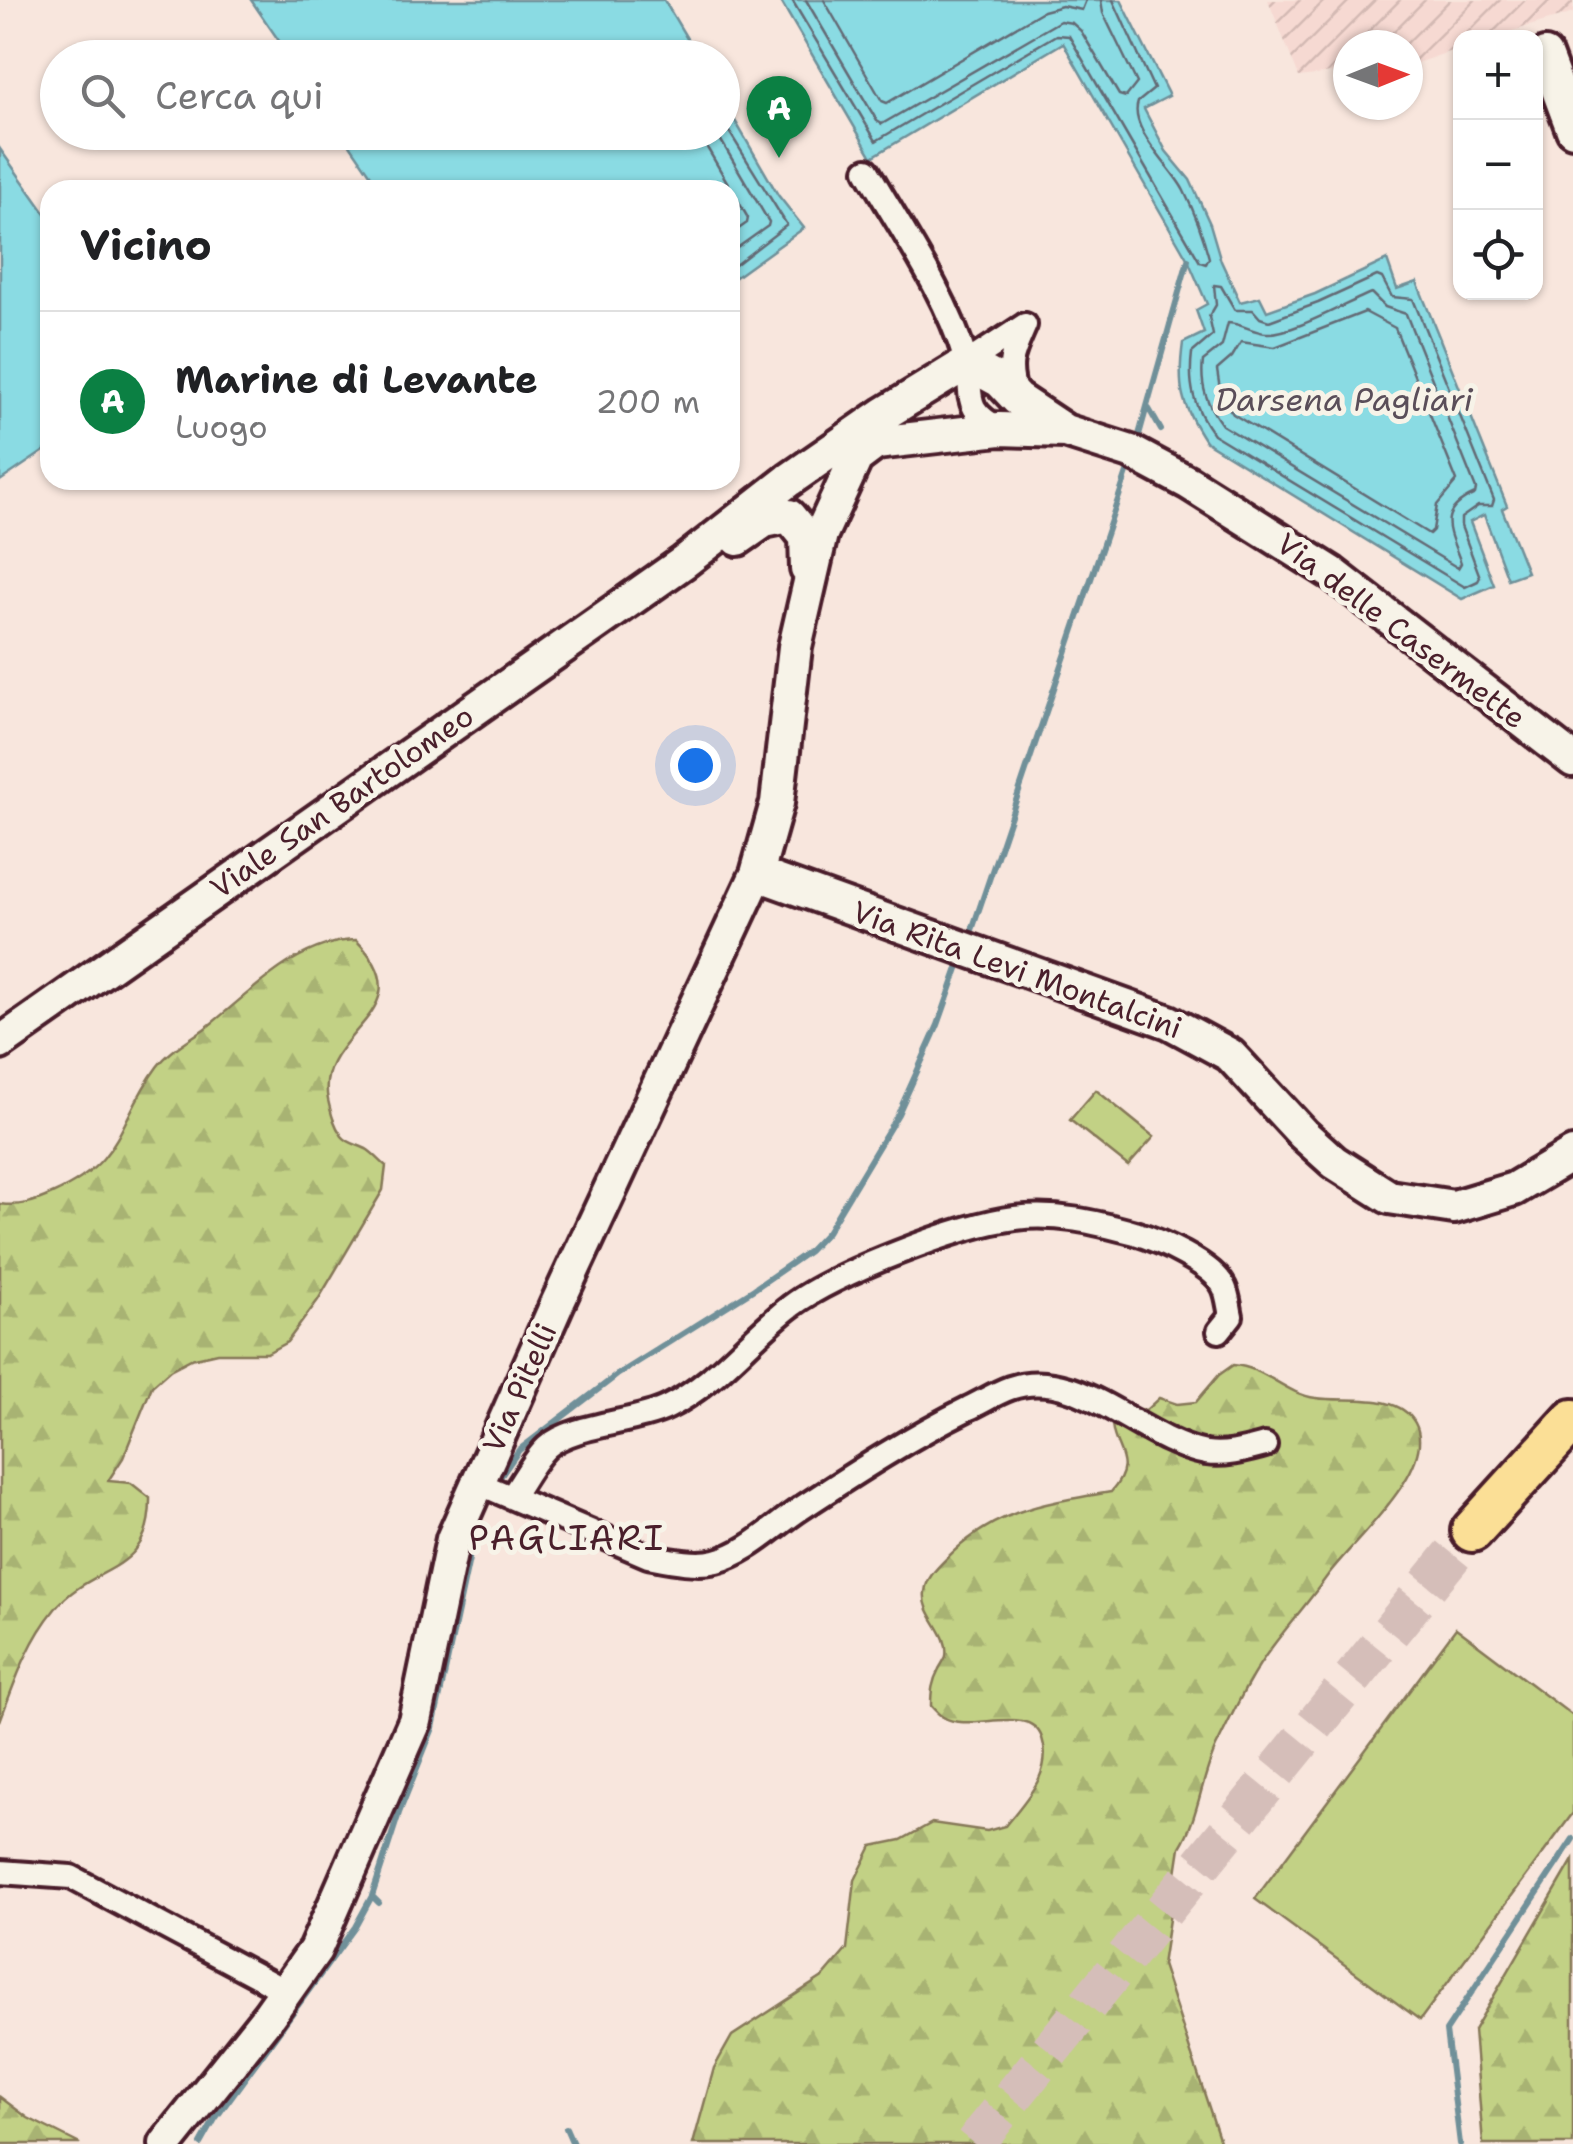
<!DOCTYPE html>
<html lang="it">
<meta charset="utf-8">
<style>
:root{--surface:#fff;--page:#f2f2f2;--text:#202124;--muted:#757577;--line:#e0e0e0;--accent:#0b8043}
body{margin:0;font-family:"Shantell Sans",sans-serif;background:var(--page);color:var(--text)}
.controls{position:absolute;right:30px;top:30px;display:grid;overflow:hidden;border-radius:20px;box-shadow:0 2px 8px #0004}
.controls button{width:90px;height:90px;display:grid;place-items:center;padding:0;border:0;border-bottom:2px solid var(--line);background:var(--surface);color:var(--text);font:50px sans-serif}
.compass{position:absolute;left:1333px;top:30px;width:90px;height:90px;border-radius:50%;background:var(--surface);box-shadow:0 2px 8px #0004;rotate:89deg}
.you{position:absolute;left:695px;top:765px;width:35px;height:35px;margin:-25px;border:8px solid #fff;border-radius:50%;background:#1a73e8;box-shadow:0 0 0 15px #1a73e833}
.badge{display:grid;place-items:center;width:65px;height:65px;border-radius:50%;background:var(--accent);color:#fff;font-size:32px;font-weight:700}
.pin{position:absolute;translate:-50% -82px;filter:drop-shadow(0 2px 5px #0008)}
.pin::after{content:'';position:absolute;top:52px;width:35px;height:30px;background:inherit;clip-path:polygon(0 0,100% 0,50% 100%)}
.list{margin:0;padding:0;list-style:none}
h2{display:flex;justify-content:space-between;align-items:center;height:130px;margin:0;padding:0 40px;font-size:42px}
h2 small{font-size:32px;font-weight:400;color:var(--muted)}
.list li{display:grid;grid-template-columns:65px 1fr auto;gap:30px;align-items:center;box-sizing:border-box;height:180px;padding:0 40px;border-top:2px solid var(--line)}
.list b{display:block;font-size:38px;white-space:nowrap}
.list p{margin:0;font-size:32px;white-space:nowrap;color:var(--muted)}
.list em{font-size:32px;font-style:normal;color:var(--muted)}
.icon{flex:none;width:55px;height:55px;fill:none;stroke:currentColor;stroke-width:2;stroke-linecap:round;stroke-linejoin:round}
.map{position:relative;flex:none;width:1573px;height:2144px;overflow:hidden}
.search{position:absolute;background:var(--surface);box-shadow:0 2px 8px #0004;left:40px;top:40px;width:700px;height:110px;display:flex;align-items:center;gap:25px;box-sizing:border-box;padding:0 35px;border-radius:55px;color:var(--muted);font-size:38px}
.panel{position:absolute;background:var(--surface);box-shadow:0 2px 8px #0004;left:40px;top:180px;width:700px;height:310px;border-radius:30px}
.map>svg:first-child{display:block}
</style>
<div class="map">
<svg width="1573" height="2144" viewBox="0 0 1573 2144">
<defs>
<pattern id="industrial-furrows" width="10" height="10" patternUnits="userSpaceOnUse" patternTransform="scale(2.5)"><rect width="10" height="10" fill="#f6d9d2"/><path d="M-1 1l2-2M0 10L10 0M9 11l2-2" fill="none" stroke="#d4bab4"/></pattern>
<pattern id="forest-firs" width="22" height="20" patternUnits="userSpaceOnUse" patternTransform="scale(2.5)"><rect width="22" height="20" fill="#c2d185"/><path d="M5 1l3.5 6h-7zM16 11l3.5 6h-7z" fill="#a8b373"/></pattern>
</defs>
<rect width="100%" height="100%" fill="#f8e6dd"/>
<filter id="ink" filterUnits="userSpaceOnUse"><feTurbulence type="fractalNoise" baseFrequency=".01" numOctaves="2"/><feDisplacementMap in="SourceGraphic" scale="20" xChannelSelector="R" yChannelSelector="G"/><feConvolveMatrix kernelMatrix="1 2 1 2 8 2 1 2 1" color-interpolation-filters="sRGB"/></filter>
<g filter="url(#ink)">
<path fill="url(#industrial-furrows)" d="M1268,0H1573V13L1492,37L1460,38V48L1408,66V45H1348V71L1299,77Z"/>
<path fill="url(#forest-firs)" stroke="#867858" stroke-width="2.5" d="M356,940C430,1014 313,1031 328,1100C331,1113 334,1125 342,1136C348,1144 360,1145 368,1150C375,1155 380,1161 386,1166L383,1190L318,1300L287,1342L267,1353H217L191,1359L170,1370L152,1386L123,1458L108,1481L131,1483L150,1498C151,1577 93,1562 55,1609C28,1642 15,1681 0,1721V1204C19,1207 35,1202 52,1194C125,1162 117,1121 157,1067C170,1049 195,1037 212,1023C253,990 299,941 356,940Z
M1233,1365C1265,1367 1285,1394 1316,1398C1346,1403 1398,1391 1415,1423C1439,1467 1353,1541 1328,1575C1310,1600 1291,1622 1272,1647C1249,1677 1233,1713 1216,1747C1201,1779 1199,1816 1180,1847L1162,1965L1221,2144H693L714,2068L732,2036L824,1976L847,1949L855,1880L872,1846L901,1840L932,1823L987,1831L1005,1826C1025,1800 1054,1773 1042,1738C1030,1702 969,1734 943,1717C938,1714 935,1710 931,1706C931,1692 932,1682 939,1669C939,1669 946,1657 946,1656C950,1632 922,1616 925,1592C926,1579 936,1569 945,1560C994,1509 1045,1503 1111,1492C1141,1457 1108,1452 1112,1411L1129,1407L1146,1410L1159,1398L1177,1404L1196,1402L1219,1375Z
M1573,1860V2144H1483L1474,2030Z
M0,2097L28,2118L80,2144H0Z"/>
<path fill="#c2d185" stroke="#867858" stroke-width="2.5" d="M1096,1090L1154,1137L1128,1166L1070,1120Z
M1456,1628L1573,1716V1813L1420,2020L1255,1899Z"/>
<path fill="#8adbe3" stroke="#709099" stroke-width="2.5" d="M251,0H664L698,57H290Z
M780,0H1121L1169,96L1144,109L1166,151L1190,180L1210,224L1221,261L1240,302L1260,297L1267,311L1315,294L1387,260L1397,289L1417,282L1507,506L1502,509L1527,572L1508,579L1484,515L1470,522L1494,585L1462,599L1205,441C1181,404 1177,387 1183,343L1204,333L1196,310L1207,304L1188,260L1063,43L872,157Z
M723,100L778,195L804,228L730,281V190H381L342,133L722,132Z
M0,149L50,220V447L0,481Z"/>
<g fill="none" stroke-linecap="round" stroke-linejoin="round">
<path stroke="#646a75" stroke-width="2.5" d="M792,0L876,141L1056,35L1069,36L1200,262L1206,264L1209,258C1203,235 1195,213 1184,191C1173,168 1128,130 1138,102L1154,89L1113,0
M806,0L877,121L882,124L1060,21L1072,23L1081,31L1119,95L1126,97L1137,83L1103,13L1101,0
M824,0L882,101L887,103L1043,11L1062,6L1082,10L1086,0
M722,120L787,225L730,269
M698,132L748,218L747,223L730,235
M716,132L769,222L768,226L730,253
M1377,276L1382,278L1392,297L1413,299L1494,500L1492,506H1478L1461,518V526L1480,577L1478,581L1465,587L1213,434C1194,408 1188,386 1192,353L1213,335L1209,317L1216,305L1214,285L1221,286L1235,310H1253L1260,318L1269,321L1318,303Z
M1371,293L1385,307L1406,314L1476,489L1475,494C1435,512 1449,530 1461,563L1458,568L1222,425C1207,405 1200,386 1203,361L1222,346L1228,323C1243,324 1253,332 1266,333C1291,335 1346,303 1371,293Z
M1365,312L1395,328L1457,481L1437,505L1433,530L1429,534L1233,414L1221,396L1217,370L1232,357L1241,342L1275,347Z"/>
<path stroke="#709099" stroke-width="6" d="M1149,409L1161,430
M1137,442L1188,260
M969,939L1130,464
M496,1483L519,1450L617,1375L754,1289L809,1251L827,1232L898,1114L938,1025L961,960
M372,1896L379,1903
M566,2128L573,2144
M201,2144L215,2119L355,1927L372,1896L399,1813L433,1728L476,1526
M1460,2144L1446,2031L1573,1839"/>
<path stroke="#d5beb9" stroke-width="40" stroke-dasharray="40 20" stroke-linecap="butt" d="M974,2144L1472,1531"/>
<g stroke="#4a1f2b" stroke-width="30">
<path id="street" d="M867,170C901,230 945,291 965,358C976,393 958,407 1000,429
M967,363L1025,325
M1016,395C1006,363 1012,355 1025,325
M478,1483L648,1556C669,1560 696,1566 716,1561C748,1553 773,1527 800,1509C855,1473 910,1437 969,1408C982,1402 996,1393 1010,1388C1077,1364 1141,1441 1206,1453C1226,1456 1246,1450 1265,1445
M512,1496C523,1481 533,1460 547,1447C572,1424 637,1423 668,1407C715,1384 750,1337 791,1306C835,1273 960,1225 1015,1218C1057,1213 1095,1222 1135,1233C1158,1240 1213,1264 1224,1287C1228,1295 1229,1307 1231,1316L1219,1331
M0,1872L71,1877L287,1992"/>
</g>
<g stroke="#4a1f2b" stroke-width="40">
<path id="secondary" d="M1545,55L1573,130
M738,539L764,521L789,516L806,537L807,569
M757,874L1169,1022L1230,1055L1303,1134L1334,1162L1389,1197L1454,1207L1514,1189L1573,1154
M0,1043L684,562L789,480L884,414L967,363L1000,381L1017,399L1065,431L1131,452L1189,483L1332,573L1573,760
M166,2144L269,2015L315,1950L415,1721L453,1539L557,1304L757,874L777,803L795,647L821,534L856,458L876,443L1000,429L1065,431"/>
</g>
<g stroke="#4a1f2b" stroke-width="48">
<path id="highway" d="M1472,1531L1573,1420"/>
</g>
<use href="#street" stroke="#f7f3e8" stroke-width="22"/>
<use href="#secondary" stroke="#f7f3e8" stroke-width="32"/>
<use href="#highway" stroke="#fbdf96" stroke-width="40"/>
</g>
</g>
<g text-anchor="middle" stroke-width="10" stroke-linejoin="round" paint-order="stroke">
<g font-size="30" fill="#4a1f2b" stroke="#f7f3e8">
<text transform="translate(1401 631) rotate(37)" y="10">Via delle Casermette</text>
<text transform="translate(342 802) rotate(-35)" y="10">Viale San Bartolomeo</text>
<text transform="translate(1017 970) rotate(20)" y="10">Via Rita Levi Montalcini</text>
<text transform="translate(520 1388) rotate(-66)" y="10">Via Pitelli</text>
</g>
<g font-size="32" font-style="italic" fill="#5a4e59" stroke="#f7f3e8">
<text x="1344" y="411">Darsena Pagliari</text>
</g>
<g font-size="35" letter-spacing="2.5" fill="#4a1f2b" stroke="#f7f3e8">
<text x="567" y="1550">PAGLIARI</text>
</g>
</g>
</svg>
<div class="controls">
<button>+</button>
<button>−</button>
<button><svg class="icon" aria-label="locate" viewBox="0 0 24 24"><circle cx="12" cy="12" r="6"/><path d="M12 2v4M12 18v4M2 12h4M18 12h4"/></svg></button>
</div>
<svg class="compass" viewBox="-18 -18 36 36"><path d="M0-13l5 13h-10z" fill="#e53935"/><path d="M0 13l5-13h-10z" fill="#757577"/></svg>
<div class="you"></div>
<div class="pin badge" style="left:779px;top:158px">A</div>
<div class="search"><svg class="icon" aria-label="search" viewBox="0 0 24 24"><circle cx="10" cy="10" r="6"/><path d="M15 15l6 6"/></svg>Cerca qui</div>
<section class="panel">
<h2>Vicino<small></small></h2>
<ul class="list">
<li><span class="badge">A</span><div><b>Marine di Levante</b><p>Luogo</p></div><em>200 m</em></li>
</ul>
</section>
</div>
